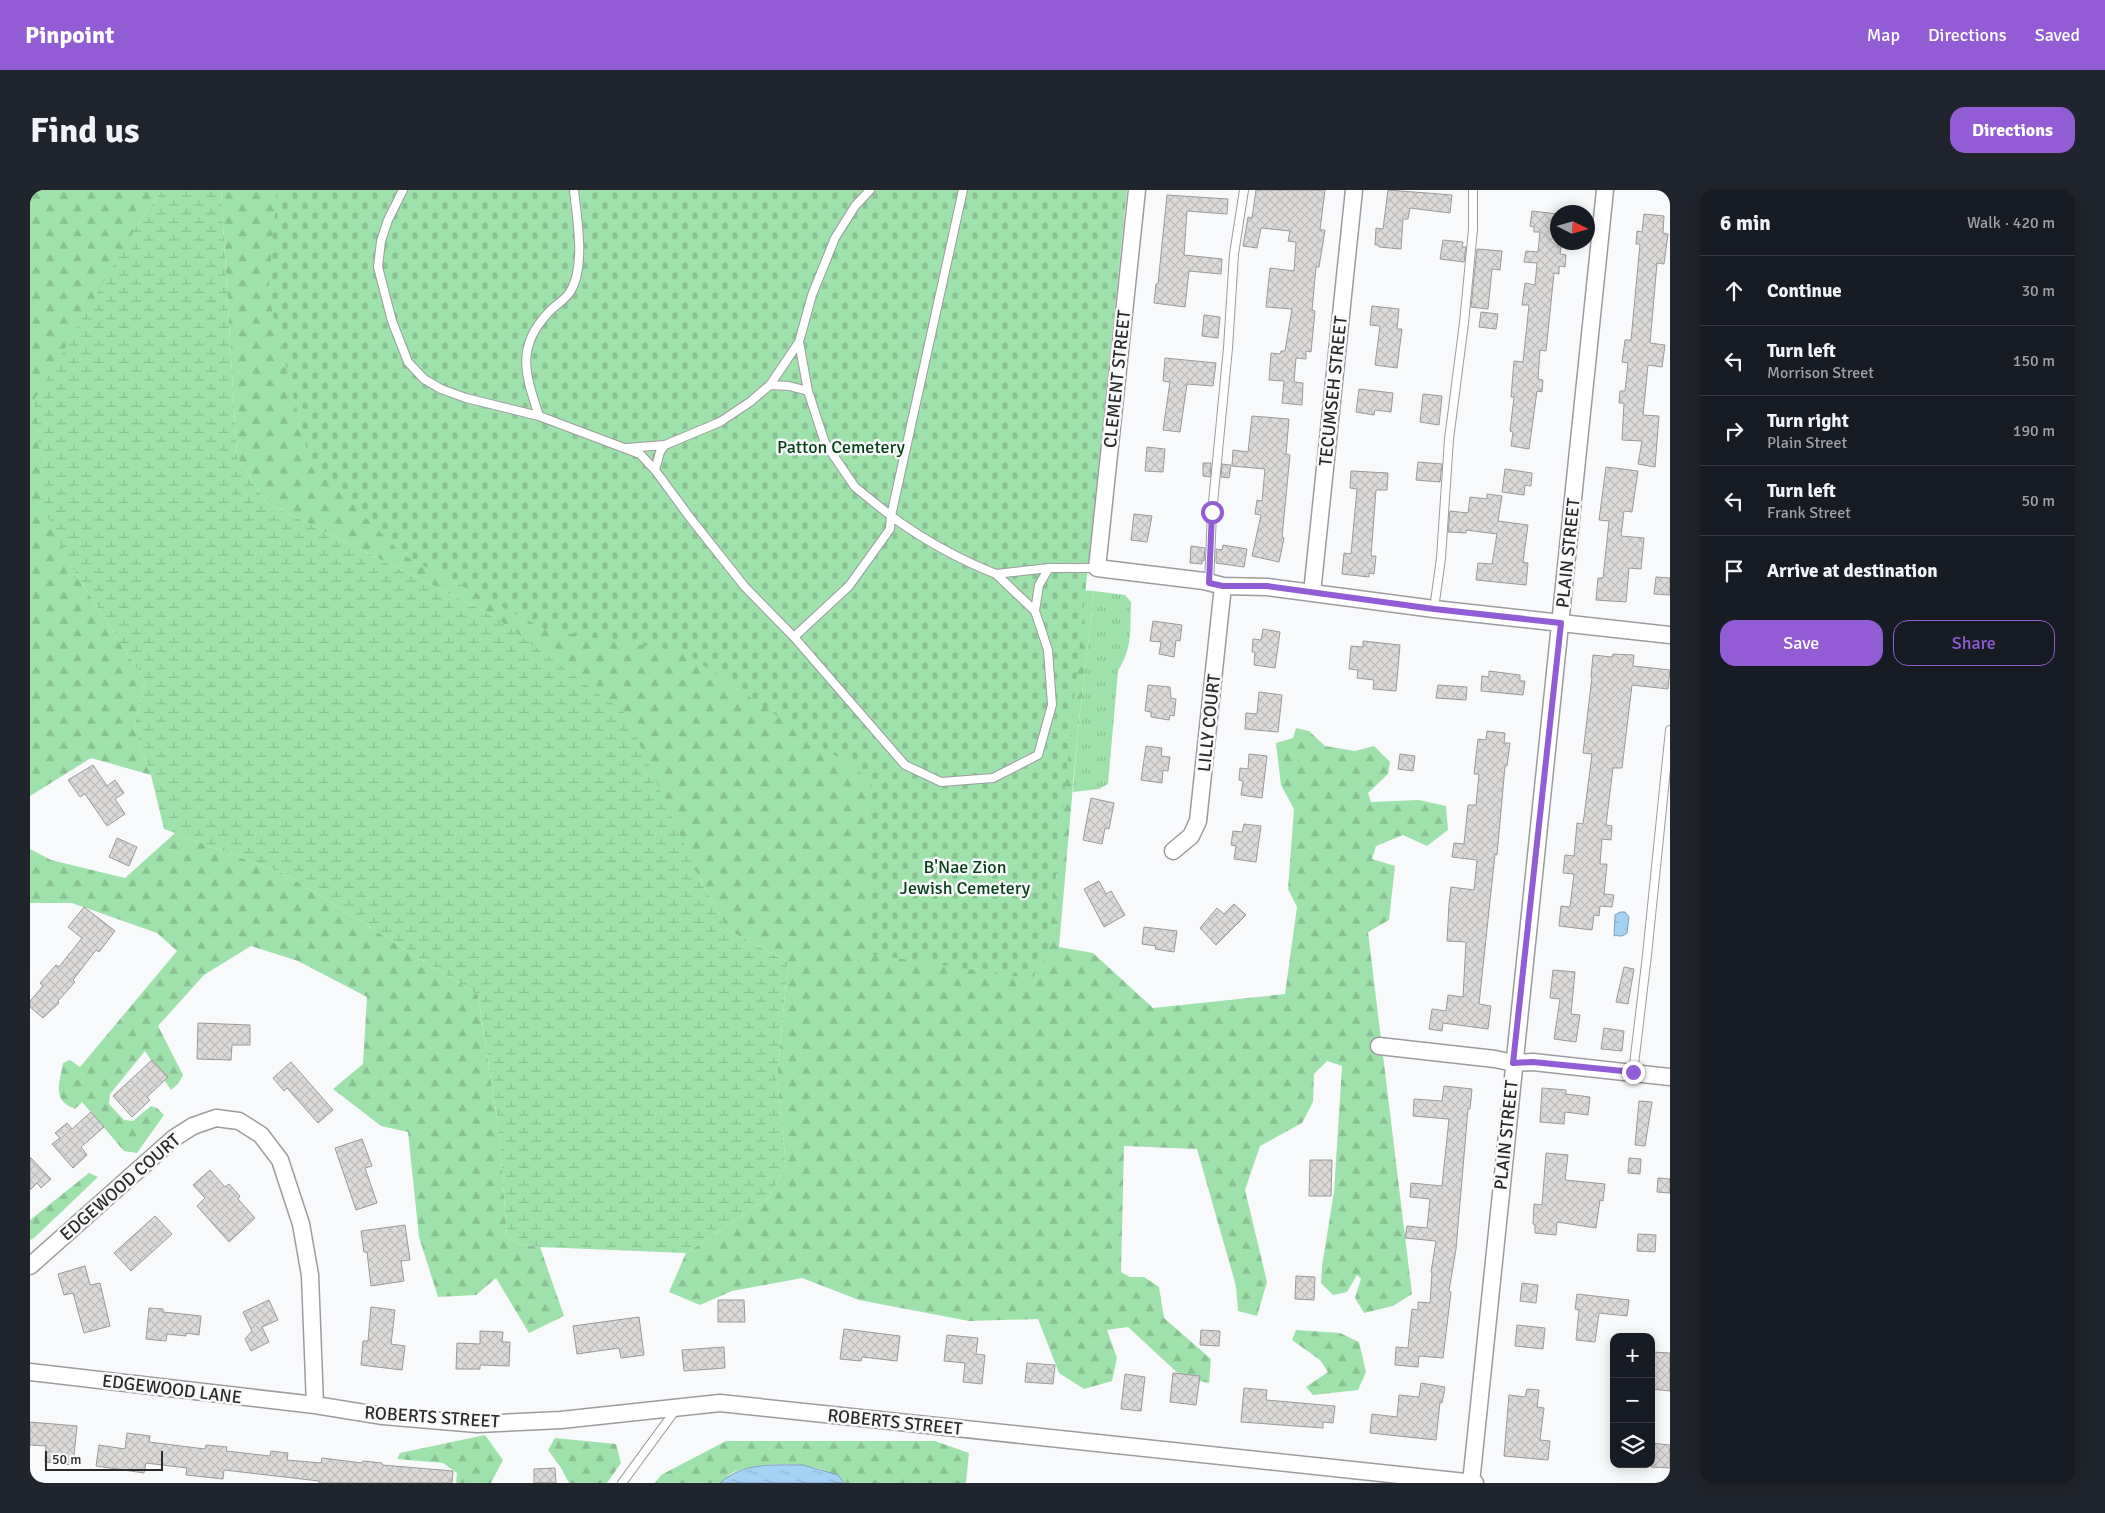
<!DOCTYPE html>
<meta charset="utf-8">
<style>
:root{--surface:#171b24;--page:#20242c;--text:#f1f3f6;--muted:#9ea1a6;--line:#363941;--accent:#925cd5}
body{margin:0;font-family:Signika,sans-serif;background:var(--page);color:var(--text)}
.controls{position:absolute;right:15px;bottom:15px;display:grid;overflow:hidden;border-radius:10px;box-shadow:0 2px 12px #0003}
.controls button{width:45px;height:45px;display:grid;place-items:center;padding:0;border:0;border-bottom:1px solid var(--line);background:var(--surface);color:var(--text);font:25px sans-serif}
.compass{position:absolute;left:1520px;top:15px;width:45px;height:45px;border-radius:50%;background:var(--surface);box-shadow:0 2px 12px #0003;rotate:95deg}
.scale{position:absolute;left:15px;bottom:12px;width:118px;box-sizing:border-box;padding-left:5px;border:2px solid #2a2a2b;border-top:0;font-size:14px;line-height:18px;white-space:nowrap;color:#2a2a2b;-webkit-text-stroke:4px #f8f9fb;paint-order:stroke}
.stop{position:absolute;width:15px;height:15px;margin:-11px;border:4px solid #925cd5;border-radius:50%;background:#fff}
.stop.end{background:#925cd5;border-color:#fff;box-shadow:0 1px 5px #0008}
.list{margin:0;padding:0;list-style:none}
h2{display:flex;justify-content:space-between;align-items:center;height:65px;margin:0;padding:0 20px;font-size:21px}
h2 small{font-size:16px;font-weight:400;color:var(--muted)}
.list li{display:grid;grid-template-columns:32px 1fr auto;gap:15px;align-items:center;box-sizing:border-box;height:70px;padding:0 20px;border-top:1px solid var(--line)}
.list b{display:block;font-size:19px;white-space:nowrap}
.list p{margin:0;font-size:16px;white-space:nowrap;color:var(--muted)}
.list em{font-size:16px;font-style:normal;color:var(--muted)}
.actions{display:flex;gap:10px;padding:15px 20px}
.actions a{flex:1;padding:11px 0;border:1px solid var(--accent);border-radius:15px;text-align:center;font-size:18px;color:var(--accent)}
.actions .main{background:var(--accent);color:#fff}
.icon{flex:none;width:28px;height:28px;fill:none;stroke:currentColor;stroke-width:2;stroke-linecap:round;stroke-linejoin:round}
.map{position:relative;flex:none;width:1640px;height:1293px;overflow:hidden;border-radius:15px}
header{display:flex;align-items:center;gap:30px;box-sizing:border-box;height:70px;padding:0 25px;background:var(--accent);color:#fff}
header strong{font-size:24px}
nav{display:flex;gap:28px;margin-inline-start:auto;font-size:18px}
.intro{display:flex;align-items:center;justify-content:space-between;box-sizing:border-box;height:120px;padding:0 30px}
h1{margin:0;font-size:35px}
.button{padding:12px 22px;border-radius:15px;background:var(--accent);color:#fff;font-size:18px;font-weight:700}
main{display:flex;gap:30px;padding:0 30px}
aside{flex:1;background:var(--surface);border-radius:15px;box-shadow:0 2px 12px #0003}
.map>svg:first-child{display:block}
</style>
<header>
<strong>Pinpoint</strong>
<nav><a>Map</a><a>Directions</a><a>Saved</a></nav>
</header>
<div class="intro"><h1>Find us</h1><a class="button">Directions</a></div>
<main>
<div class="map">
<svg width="1640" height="1293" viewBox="0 0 1640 1293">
<defs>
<pattern id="grass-tufts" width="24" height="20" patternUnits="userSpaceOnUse" patternTransform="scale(1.25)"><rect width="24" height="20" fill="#9fe1aa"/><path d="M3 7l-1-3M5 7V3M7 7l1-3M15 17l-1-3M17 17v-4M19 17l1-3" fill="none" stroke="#89c192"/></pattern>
<pattern id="forest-firs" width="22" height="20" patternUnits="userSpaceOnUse" patternTransform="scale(1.25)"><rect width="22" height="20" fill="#9fe1aa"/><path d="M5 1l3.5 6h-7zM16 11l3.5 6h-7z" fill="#89c192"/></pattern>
<pattern id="wetland-marsh" width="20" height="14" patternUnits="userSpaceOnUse" patternTransform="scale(1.25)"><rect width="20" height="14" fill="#9fe1aa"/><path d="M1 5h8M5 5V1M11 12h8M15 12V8" fill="none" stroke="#89c192"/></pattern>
<pattern id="cemetery-stones" width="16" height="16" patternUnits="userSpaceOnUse" patternTransform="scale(1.25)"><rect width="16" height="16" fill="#9fe1aa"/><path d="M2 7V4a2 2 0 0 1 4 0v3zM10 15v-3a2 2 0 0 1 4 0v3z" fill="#89c192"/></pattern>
<pattern id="water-ripples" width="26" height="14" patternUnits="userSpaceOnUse" patternTransform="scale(1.25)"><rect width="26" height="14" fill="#a4d2f4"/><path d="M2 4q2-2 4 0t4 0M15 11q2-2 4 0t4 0" fill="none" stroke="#8db4d1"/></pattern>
<pattern id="building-cross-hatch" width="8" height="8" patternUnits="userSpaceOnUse" patternTransform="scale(1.25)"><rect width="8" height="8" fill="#dddbd9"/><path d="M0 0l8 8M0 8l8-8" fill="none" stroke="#bebcba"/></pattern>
</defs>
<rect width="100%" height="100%" fill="#f8f9fb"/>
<path fill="url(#grass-tufts)" d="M1064,401L1095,405L1101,412C1100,439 1103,457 1088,481L1078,594L1069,599L1043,602L1047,549Z"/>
<path fill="url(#forest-firs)" d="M0,0H132L108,34L41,376L115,491L104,539L121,585L61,568L0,606Z
M191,0H353L1047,400L1064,401L1047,549L1029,757L1063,763L1123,818L1255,804L1267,717L1258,699L1264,619L1251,595L1246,553L1263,548L1266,538L1279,541L1295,556L1325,561L1344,556L1360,572L1358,584L1338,603L1341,612L1389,610L1416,616L1418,640L1397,656L1373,645L1346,656L1342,669L1365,676L1359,730L1338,742L1382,1104L1363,1116L1334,1123L1325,1108L1331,1089L1327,1085L1317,1102L1303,1105L1291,1093L1292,1076L1304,1002L1312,876L1297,871L1284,884L1283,912L1272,933L1230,956L1215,1000L1237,1092L1227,1126L1208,1121L1206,1096L1167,959L1094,956L1091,1082L1100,1087H1114L1129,1097L1134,1128L1181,1169L1179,1193L1153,1188L1098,1137L1077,1140L1087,1168L1082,1191L1054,1199L1029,1183L1008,1129L939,1131L829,1110L772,1088L702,1101L670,1115L639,1102L656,1063L739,1008L756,975L747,888L758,772L698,740L669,687L464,426L237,313L207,267Z
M145,643L255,684L448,805L469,941L477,1047L489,1054L510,1057L534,1126L499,1143L466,1088L446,1105L408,1107L389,1047L378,942L351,936L303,899L333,874L337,807L268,771L221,756L174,785L128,836L153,885L148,894L141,900L115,861L80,904L79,914L94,930L103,931L121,916L127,918L134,925L107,963L94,961L52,912L45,919C21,910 30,893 33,873L40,870L50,877L147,761L127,743L42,713H0V659L21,670L95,688Z
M59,983L68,987L4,1048L0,1050V1030Z
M1266,1140L1310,1143L1329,1152L1336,1182L1328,1200L1283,1205L1276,1197L1298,1182L1290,1170L1262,1150Z
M455,1245L473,1270L461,1293H426L427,1283L413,1273L367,1269L370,1263Z
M525,1248L586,1254L591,1273L577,1293H539L531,1278L518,1260Z
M696,1251H905L939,1263L936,1293H814C794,1269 729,1271 702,1283C698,1285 694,1290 690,1293H625L631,1285Z"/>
<path fill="url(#wetland-marsh)" d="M132,0H191L207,267L237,313L464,426L596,524L669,687L698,740L758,772L747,888L756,975L739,1008L656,1063L510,1057L489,1054L477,1047L469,941L448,805L255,684L134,639L121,585L104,539L115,491L41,376L15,321L4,210L108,34Z"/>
<path fill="url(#cemetery-stones)" d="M247,0H1097L1018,762L1002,789L840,764L842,591L654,462L516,440L373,365L280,272L238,104Z"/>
<path fill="url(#water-ripples)" stroke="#7fa0b8" d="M1590,722H1595L1599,727L1597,743C1590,749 1588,744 1584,746L1585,725Z
M773,1275L808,1285L814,1293H690C713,1272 744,1275 773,1275Z"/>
<path fill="url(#building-cross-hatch)" stroke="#9b9a98" d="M1226,0H1295L1290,40H1295L1289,77H1286L1282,120L1285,121L1281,162L1276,161V169L1266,168L1264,192L1273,193L1272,215L1252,213L1254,191L1239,190L1241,163L1250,164L1251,161H1255L1262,119L1236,117L1240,78L1264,81L1266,52L1258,51L1260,41L1231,38L1227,58L1213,56L1218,27L1222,28Z
M1358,0L1422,5L1420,23L1380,18L1378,29H1373L1371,59L1349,57V55H1345L1346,38L1353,39Z
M1137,5L1198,9L1197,24L1157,21L1154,65L1192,69L1191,84L1159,81L1155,117L1124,113L1126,94H1128Z
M1502,21L1528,24V57H1531L1530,64L1536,65L1535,77L1529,76V84L1524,83L1516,161L1510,160L1508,189L1513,190L1512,202L1507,201L1499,259L1481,256L1483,242L1480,241L1484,207H1481L1484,171L1493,172L1499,115H1492L1495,93L1505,95L1507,73L1494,72L1496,61L1508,62L1510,42H1504V37L1500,36Z
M1614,24L1634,26L1633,43L1638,44L1634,74L1627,73L1620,153L1635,155L1632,177L1618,175L1613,225L1629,226L1625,277L1608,274L1612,251L1592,250L1594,213H1589L1590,201H1595L1598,173L1592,172L1595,150H1601L1610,54H1606L1607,41L1612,42Z
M1413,50L1433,52L1432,57H1436L1434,72L1410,69Z
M1447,59L1472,61L1470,80L1462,79L1458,119L1441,117Z
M1342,116L1369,119L1367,139H1372L1367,178L1345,175L1350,136L1340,135Z
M1451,122L1468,124L1466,139L1449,137Z
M1174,125L1190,127L1188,148L1172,146Z
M1135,168L1186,173L1183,196L1157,194L1150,242L1133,240L1140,192L1133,191Z
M1329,199L1363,203L1361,222L1345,220L1344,225L1326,222Z
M1393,204L1412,206L1409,235L1390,232Z
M1222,226L1259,229L1256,264L1260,265L1252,347L1254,348L1249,372L1222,366L1231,325L1225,324L1227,310L1232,311L1235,279L1202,276L1203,260L1218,262Z
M1117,257L1135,259L1133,282L1115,281Z
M1388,272L1412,274L1410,292L1386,290Z
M1173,273H1181L1180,287L1173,286Z
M1192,274L1201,275L1199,288L1191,287Z
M1576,277L1608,281L1602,322L1594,321L1591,346L1614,348L1611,379L1599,378L1596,412L1566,410L1568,388H1573L1579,331L1569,330Z
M1475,279L1502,283L1501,296L1495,295L1494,305L1472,302Z
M1321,281L1358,283L1357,300H1346L1341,366H1346L1344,384L1339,383V387L1312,384L1314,363L1321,364L1327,299L1320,298Z
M1457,304L1472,306L1468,331L1498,335L1493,372L1498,373L1496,395L1446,390L1448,373L1462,374L1467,344L1436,340V343L1418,342L1420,321L1438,323L1440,307L1457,309Z
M1104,324L1122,326L1117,352L1101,350Z
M1193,355L1217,359L1214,377L1186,373V359L1192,360Z
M1161,356L1175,358L1174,371L1172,370V374L1160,373Z
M1626,387L1640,388V405L1624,404Z
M1123,431L1152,435L1150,451L1146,450L1144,467L1129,464L1131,452L1120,451Z
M1233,439L1250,442L1245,478L1224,475L1225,462H1222L1223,449L1231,450Z
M1333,451L1370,455L1366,501L1343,499L1344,490L1327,488L1328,480L1319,479L1321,456L1333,457Z
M1583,464L1604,465L1603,476L1640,480L1638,499L1602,495L1592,578H1583L1576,635L1582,636L1581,650L1572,649L1570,674H1577L1574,704L1584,705L1582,717L1570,716L1569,726L1564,725L1562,740L1529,736L1531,716L1540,717L1544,684L1533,683L1535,665L1544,666L1547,633L1553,634L1560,580L1562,564L1553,563L1562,487H1561L1563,465L1582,467Z
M1459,481L1490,485V491H1495L1493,505L1451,501L1452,486L1459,487Z
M1118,495L1140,497L1141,508L1146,509L1144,526L1140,525L1139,530L1121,527V522L1115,521Z
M1408,495L1437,497L1436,510L1406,508Z
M1229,502L1252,505L1248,542L1215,539L1216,523L1227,524Z
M1457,541L1475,543L1474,553H1480L1477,576H1475L1467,665L1465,664L1449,814L1461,816L1458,839L1413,833L1412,841L1399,839L1402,819L1416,821L1418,805L1433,807L1436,752L1417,751L1419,714L1421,697L1444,700L1447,670L1422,667L1424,653L1434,654L1438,615H1446L1449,584H1444L1448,549L1456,550Z
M1116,556L1132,558L1131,566L1140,567L1138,581L1133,580L1132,593L1111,590Z
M1219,564L1237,566L1232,608L1211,605L1213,591L1209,590L1210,578L1218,579Z
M1370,564L1385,566L1383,581L1368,579Z
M63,575L77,596L85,590L94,603L85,609L95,624L77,636L55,604L50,607L38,590Z
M1061,608L1084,613L1079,639L1075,638L1072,654L1053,650Z
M1214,634L1231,636L1226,672L1204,669L1206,656L1201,655L1203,641L1212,642Z
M87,648L107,657L99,676L79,667Z
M1069,691L1076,704L1081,701L1095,725L1074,737L1054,699Z
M1204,714L1216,725L1186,755L1170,738L1187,718L1194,724Z
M54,717L85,741L69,762L66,760L43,790L45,792L28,811L29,813L13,828L0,817V811L13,796L10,793L26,775L29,777L52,748L38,737Z
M1114,737L1147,741L1144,762L1125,759L1126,756L1112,754Z
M1594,777L1604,779L1598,814L1586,812Z
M1523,780L1545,782L1541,824L1550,825L1546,852L1524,849L1530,809L1520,808Z
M168,833L220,835V855H202L201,870L167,869Z
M1574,838L1594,841L1592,861L1571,859Z
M122,870L138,887L117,907L120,910L102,927L83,906Z
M261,872L303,920L288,933L257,898L254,901L243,888Z
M1414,896L1442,899L1440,919H1438L1426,1059L1419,1101L1421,1102L1413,1168L1389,1166L1388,1177L1365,1175L1366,1157L1378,1158L1382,1119L1388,1120V1112L1400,1113L1402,1083L1401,1082L1406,1051L1375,1048L1377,1036L1397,1038L1400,1009L1380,1007L1381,993L1412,996L1419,929L1383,926L1384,909L1412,911Z
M1512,898L1536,900V904L1560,907L1558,925L1535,922L1534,934L1510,932Z
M1609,911L1622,912L1615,956L1605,955Z
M61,922L74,937L51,957L57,965L43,978L22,954L30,948L25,943L37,933L42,939Z
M332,949L342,976L335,978L347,1013L326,1020L305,958Z
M1516,963L1538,965L1535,990L1575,994L1573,1011L1570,1010L1566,1038L1527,1032L1526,1045L1505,1043V1035L1503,1034L1504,1014L1512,1015Z
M0,967L21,989L11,998L7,993L0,1000Z
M1599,968L1611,969L1610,984L1598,983Z
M1280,970H1302L1301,1006H1279Z
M180,980L195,997L199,994L210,1006L208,1009L225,1028L199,1052L167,1016L175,1008L163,995Z
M1628,988L1640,989V1003L1627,1002Z
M125,1026L142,1044L101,1081L84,1063Z
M375,1035L380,1070L371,1071L374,1091L341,1096L337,1062H334L331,1041Z
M1608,1044L1626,1045L1625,1062L1607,1061Z
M55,1076L60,1095L70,1093L80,1136L54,1143L43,1103L34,1105L28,1084Z
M1266,1086L1285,1087L1284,1110L1265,1109Z
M1492,1093L1508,1095L1506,1113L1490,1111Z
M1547,1104L1599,1110L1597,1126L1569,1123L1565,1152L1546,1150L1549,1120L1545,1119Z
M239,1110L248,1130L232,1137L239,1152L221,1161L215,1149L222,1141L213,1122Z
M688,1110H714L715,1132H688Z
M341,1117L365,1120L361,1154L375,1156L372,1180L331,1175L333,1151H338Z
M119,1118L133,1119V1122L171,1126L169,1145L156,1143V1146L137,1144L136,1151L116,1149Z
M609,1127L614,1165L591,1168L589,1158L547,1164L543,1136Z
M1487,1135L1515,1138L1513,1159L1485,1156Z
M814,1139L870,1146L867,1171L832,1167L831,1171L810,1169Z
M1171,1140L1190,1141L1189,1156L1170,1155Z
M450,1141L473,1142L472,1152H480L479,1176L450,1175V1179H426L427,1153L450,1154Z
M917,1145L948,1148L946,1164L955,1165L952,1194L933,1192L935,1173L914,1171Z
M694,1157L695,1178L654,1181L652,1160Z
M1622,1162L1640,1163V1201L1621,1199Z
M997,1173L1025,1175L1023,1194L995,1192Z
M1143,1183L1170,1186L1166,1215L1140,1212Z
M1095,1184L1115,1187L1111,1221L1091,1219Z
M1391,1193L1415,1197L1412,1213L1410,1212L1406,1250L1340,1243L1342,1224L1367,1227L1369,1205L1389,1207Z
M1214,1198L1237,1200L1236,1210L1305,1216L1303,1233L1293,1232V1238L1211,1232Z
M1497,1199L1509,1200L1507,1217L1514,1218L1510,1250L1520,1251L1518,1270L1474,1266L1479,1205L1495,1207Z
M0,1232L47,1236L43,1275L15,1272L16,1256L0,1255Z
M97,1243L120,1246L119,1252L175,1259L176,1255L197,1257L196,1261L240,1266L241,1261L258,1263L257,1270L291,1273L292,1268L332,1273L333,1271L352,1273V1275L423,1281L422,1293H289V1291L194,1280L193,1289L156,1285L157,1278L116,1273L114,1283L66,1276L69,1255L95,1259Z
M1621,1253L1640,1255V1278L1621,1277Z
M525,1278L526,1293H504V1279Z"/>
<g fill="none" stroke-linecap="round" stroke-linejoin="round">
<g stroke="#9c9c9f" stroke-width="10">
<path id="service" d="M373,0L358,30L351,51L348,77L362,131L378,172L394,189L411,199L436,208L509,226L610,264L625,280L661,329L715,397L764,447L875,575L911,592L963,588L1008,565L1022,515L1018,460L1005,421L966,384L1019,378H1067
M933,0L861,326C894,350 928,369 966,384
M740,195L769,152
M509,226C496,186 485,158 518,123C524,116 535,110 540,102C556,77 547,29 544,0
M597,258L635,255
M625,280L630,262L635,255L690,232L720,212L740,195L759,196L778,201
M1179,393L1182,323L1198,158L1204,64L1214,0
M1404,419L1411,368L1419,249L1434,133L1443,39V0
M1005,421L1009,395L1019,378
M764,447L819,396L860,339L861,326L825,297L795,253L778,201L769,152L782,105L805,48L825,16L840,0
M1603,883L1617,765L1640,540
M592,1293L647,1218"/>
</g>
<g stroke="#9c9c9f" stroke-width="19">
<path id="minor" d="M1107,0L1067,378L1174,391L1193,396L1237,397L1404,419L1640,445
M1282,403L1324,0
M1143,661L1161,646L1168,631L1193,396
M1349,856L1465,869L1483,873L1503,872L1640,887
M0,1076L144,948L163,936L186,928L209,931L231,945L250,970L271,1034L280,1085L285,1215
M0,1182L285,1215L353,1226L447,1234L531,1230L690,1213L1445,1293
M1441,1293C1485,862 1531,431 1575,0"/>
</g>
<use href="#service" stroke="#fff" stroke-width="8"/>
<use href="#minor" stroke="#fff" stroke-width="16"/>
</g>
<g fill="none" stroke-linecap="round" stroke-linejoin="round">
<path stroke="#925cd5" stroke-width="6" d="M1182,322L1179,393L1193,396H1237L1404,419L1531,433L1483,873L1503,872L1603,882"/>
</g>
<g text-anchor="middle" stroke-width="5" stroke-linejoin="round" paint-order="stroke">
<g font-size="18" fill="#2a2a2b" stroke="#f8f9fb">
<text transform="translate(1087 189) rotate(-84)" y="6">CLEMENT STREET</text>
<text transform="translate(1303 201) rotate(-84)" y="6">TECUMSEH STREET</text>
<text transform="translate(1538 363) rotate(-84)" y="6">PLAIN STREET</text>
<text transform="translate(1179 533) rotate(-84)" y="6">LILLY COURT</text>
<text transform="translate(1476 945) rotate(-84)" y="6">PLAIN STREET</text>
<text transform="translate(90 997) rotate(-41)" y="6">EDGEWOOD COURT</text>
<text transform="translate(142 1199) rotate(7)" y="6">EDGEWOOD LANE</text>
<text transform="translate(402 1227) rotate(4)" y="6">ROBERTS STREET</text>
<text transform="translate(865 1232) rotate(6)" y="6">ROBERTS STREET</text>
</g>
<g font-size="18" fill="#053e18" stroke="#f8f9fb">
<text x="811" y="263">Patton Cemetery</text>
<text x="935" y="683">B'Nae Zion<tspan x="935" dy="21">Jewish Cemetery</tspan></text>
</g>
</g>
</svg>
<div class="controls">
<button>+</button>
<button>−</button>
<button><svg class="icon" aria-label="layers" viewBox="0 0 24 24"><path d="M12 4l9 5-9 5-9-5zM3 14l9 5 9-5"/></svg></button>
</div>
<svg class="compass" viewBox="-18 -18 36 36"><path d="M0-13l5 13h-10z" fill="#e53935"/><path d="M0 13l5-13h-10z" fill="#9ea1a6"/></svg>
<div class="scale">50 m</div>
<div class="stop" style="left:1182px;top:322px"></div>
<div class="stop end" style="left:1603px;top:882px"></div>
</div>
<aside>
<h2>6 min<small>Walk · 420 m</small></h2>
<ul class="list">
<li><svg class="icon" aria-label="ahead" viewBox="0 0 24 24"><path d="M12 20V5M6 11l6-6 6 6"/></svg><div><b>Continue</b></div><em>30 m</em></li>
<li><svg class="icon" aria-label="left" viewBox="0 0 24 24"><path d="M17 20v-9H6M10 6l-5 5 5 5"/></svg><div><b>Turn left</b><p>Morrison Street</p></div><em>150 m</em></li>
<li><svg class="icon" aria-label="right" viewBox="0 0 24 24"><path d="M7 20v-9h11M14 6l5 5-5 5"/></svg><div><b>Turn right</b><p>Plain Street</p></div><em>190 m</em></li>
<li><svg class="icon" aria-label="left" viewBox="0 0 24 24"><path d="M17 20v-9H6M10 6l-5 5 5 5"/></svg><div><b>Turn left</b><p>Frank Street</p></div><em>50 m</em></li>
<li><svg class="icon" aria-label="arrive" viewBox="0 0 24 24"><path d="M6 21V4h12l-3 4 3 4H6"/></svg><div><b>Arrive at destination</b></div></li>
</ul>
<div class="actions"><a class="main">Save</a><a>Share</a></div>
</aside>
</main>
